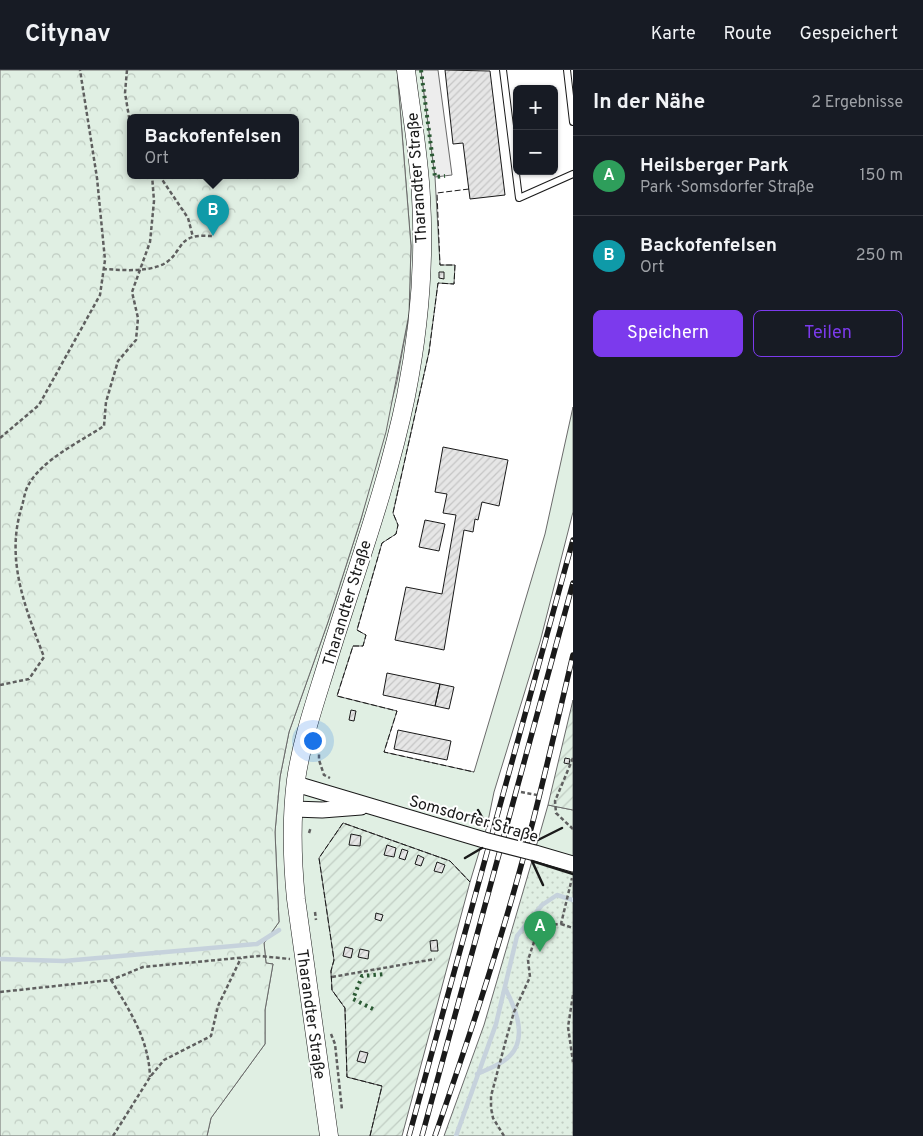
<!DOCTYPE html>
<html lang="de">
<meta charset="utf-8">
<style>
:root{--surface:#171b24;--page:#242831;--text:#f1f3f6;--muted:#9ea1a6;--line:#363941;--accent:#7c3aed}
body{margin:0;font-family:Overpass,sans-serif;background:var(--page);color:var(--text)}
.controls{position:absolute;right:15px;top:15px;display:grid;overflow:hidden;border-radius:8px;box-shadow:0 1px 4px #0004}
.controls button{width:45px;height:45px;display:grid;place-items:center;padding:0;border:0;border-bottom:1px solid var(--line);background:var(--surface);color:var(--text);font:25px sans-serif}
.you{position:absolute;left:312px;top:670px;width:18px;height:18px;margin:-12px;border:4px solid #fff;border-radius:50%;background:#1a73e8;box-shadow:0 0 0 8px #1a73e833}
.badge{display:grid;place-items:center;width:32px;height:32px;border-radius:50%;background:var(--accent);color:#fff;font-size:16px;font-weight:700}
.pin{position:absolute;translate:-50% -41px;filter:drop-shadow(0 1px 2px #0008)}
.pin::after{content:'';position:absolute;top:26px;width:18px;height:15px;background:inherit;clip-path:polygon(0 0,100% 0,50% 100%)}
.popup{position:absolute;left:127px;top:44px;width:172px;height:65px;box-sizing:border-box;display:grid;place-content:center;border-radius:8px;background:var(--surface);filter:drop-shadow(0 1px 4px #0005);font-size:16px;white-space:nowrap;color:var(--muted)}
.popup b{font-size:19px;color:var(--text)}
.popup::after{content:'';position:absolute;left:50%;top:100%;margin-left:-10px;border:10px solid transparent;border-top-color:var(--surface)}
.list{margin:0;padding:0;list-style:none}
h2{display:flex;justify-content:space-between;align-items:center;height:65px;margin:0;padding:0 20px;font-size:21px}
h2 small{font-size:16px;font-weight:400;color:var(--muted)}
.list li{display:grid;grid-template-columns:32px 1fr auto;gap:15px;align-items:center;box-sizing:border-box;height:80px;padding:0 20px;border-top:1px solid var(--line)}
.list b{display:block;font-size:19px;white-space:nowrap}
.list p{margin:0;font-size:16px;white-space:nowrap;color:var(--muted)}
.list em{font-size:16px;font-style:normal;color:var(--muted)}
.actions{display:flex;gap:10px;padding:15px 20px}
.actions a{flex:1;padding:11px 0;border:1px solid var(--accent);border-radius:8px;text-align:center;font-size:18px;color:var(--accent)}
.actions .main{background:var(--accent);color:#fff}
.map{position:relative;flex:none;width:573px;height:1066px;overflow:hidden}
header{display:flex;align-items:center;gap:30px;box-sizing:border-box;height:70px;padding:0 25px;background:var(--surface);border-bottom:1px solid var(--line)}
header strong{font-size:24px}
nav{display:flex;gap:28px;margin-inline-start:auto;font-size:18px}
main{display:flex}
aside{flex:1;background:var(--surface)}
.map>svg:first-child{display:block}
</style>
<header>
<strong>Citynav</strong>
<nav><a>Karte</a><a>Route</a><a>Gespeichert</a></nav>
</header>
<main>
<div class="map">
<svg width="573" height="1066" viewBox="0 0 573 1066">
<defs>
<pattern id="forest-crowns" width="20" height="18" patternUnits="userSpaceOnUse" patternTransform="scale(1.25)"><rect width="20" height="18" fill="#e0efe3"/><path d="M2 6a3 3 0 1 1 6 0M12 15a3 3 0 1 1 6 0" fill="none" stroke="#c0ccc2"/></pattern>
<pattern id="park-dots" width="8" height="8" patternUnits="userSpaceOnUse" patternTransform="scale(1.25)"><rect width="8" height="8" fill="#e0efe3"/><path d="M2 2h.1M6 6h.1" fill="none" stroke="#c0ccc2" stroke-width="1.8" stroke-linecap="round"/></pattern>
<pattern id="garden-furrows" width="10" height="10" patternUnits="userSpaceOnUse" patternTransform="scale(1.25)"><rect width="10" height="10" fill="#e0efe3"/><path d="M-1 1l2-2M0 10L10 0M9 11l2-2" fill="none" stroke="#c0ccc2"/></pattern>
<pattern id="building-hatch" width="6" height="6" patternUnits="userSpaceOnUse" patternTransform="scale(1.25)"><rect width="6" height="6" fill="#e6e6e6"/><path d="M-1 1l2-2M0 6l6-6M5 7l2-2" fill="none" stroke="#c5c5c5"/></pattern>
</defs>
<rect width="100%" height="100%" fill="#fff"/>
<path fill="#e0efe3" stroke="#6a6a6a" d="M397,0H421L435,107L440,195H455L454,214L438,213L429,282L393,443L398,455L396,464L382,473L357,560L366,565L363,576H353L337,626L397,641L384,682L474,702L545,464L573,337V442L540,572L494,722L487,756L470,812L450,791L343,753L334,890L331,901L332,920L345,938L347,1007L382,1016L370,1066H207L211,1048L265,974V940L273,894L266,893L264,873L279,852L275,762L280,707L289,662L328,552L361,449L397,311L409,244L411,176Z
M548,735L573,740V804L532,791Z"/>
<path fill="url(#forest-crowns)" stroke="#6a6a6a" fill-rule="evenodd" d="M0,0H397L411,176L409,244L386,362L361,449L328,552L289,662L280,707L275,762L279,852L264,873L266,893L273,894L265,940V974L211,1048L207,1066H0ZM130,47H296V105H130Z"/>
<path fill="url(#park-dots)" stroke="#6a6a6a" d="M532,791L573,804V1066H444L484,955Z"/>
<path fill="url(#garden-furrows)" stroke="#6a6a6a" d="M573,630V740L548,735Z
M343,753L450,791L470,812L402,1066H370L382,1016L347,1007L345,938L332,920L331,901L334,890L319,788Z"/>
<path fill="#ededed" stroke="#6a6a6a" d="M421,0H438L452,105L435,107Z"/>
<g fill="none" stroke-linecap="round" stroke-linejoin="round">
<path stroke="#c6d2dc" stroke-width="4.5" d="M0,889L64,891L257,874L279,860
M477,1004C486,1000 497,996 505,990C530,972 516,939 505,918
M456,1066L496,954L517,866L542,835L557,825L573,830"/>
</g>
<path fill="url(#building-hatch)" stroke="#1a1a1a" d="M445,0L490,1L505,125L470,129L463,73L453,74Z
M439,202H444V209L439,208Z
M443,377L508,390L499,436L482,432L478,450L475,449L473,462L464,460L444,580L395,570L406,517L442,524L456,445L443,443L447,424L435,422Z
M425,450L445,454L439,481L419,477Z
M387,603L440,614L435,636L383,625Z
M440,614L454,617L449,639L435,636Z
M351,640L356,641L354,651L349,650Z
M398,660L451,671L447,690L394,679Z
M565,688L570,689L569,694L564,693Z
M351,764L361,766L360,776L349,775Z
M387,775L396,778L394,787L384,785Z
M402,779L408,781L405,790L399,788Z
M418,785L424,788L421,796L415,794Z
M437,792L445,795L442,803L434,801Z
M376,843L383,845L381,851L375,849Z
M437,870L438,881H431L430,871Z
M345,877L353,879L351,888L343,886Z
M360,879L369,881L368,889L358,887Z
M360,981L368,983L365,993L357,991Z"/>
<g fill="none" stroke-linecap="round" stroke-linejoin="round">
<g stroke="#1a1a1a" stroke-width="8">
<path id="service" d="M503,0L519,128L573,104
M567,0L573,52"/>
</g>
<g stroke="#1a1a1a" stroke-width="17">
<path id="tertiary" d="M296,714L484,770
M294,739L322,740L361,737
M535,783L573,794"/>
</g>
<g stroke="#1a1a1a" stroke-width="19">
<path id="secondary" d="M329,1066L296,829C292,789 291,749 296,710C302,668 317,627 329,587C356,500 388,414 406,326C419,260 425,193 421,127C419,84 411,42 406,0"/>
</g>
<path stroke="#5f5f5f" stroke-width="2.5" stroke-dasharray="4 2.5" stroke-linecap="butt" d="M127,0L125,23L130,53
M159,105L188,148L193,167
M103,199C121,200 142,202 159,196C179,189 177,171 193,167C199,165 207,166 213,166
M0,368L39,335L100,225L105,190L97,108L80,0
M0,615L29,609L44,587C25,537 5,489 22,436C24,429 25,420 29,414C42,390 81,371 104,356L106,332L118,291L136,270L138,248L132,222L150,172L154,131L152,105
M319,678V690L324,705L330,708
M573,688L555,731L556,743L573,759
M521,722L537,725
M309,763L311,757
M315,842L316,850
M561,854L573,858
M332,907L435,889
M111,910C130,941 149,970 150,1007
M0,922L111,910L143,897L259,886L290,889
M573,925L568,957L573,992
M331,964L335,974L342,1040
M113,1066L150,1007L164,990L211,966L218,936L241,888
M504,1066L493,1048L491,1038V1026L507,966L514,942L530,907L528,890L537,863L547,855L561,854L572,808"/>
<use href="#service" stroke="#fff" stroke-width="6"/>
<use href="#tertiary" stroke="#fff" stroke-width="15"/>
<use href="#secondary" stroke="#fff" stroke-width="18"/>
<g stroke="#1a1a1a" stroke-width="5.5">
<path id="rail" d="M409,1066L573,470
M422,1066L573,513
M435,1066C471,962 506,857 533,751C547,696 560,640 573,585"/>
</g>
<use href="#rail" stroke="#fff" stroke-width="4" stroke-dasharray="11" stroke-linecap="butt"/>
<g stroke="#1a1a1a" stroke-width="17" stroke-linecap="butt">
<path id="tertiary-bridge" d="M484,770L535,783"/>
</g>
<use href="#tertiary-bridge" stroke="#fff" stroke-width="15"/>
<path stroke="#2b5a34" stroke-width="4" stroke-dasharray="2.5 4" stroke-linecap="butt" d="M421,0L435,107L445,106
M373,939L353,929L362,906L386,904"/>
<path stroke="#1a1a1a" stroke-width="1" stroke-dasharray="6 2.5" stroke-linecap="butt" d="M469,119L437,123L440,195H455L454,214L438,213L429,282L393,443L398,455L396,464L382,473L357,560L366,565L363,576H353L337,626L397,641L384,682L474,702
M370,1066L382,1016L347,1007L345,938L332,920L331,901L334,890L319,788L343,753L450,791L470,812"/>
<path stroke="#1a1a1a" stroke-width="2.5" d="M478,740L487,756
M538,770L562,758
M465,788L482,778
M532,791L573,804
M532,791L543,815"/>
</g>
<g text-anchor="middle" stroke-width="4" stroke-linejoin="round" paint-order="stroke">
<g font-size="16" fill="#1a1a1a" stroke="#fff">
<text transform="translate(416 108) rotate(-94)" y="6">Tharandter Straße</text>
<text transform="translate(346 533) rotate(-73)" y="6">Tharandter Straße</text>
<text transform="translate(474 748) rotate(16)" y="6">Somsdorfer Straße</text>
<text transform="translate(312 944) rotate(82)" y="6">Tharandter Straße</text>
</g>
</g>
</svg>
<div class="controls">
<button>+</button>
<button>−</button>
</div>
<div class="you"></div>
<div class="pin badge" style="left:540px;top:882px;background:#2e9e5b">A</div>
<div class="pin badge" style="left:213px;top:166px;background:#0f9aa8">B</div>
<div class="popup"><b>Backofenfelsen</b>Ort</div>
</div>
<aside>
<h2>In der Nähe<small>2 Ergebnisse</small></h2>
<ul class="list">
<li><span class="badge" style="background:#2e9e5b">A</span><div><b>Heilsberger Park</b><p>Park · Somsdorfer Straße</p></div><em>150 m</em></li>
<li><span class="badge" style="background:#0f9aa8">B</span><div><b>Backofenfelsen</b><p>Ort</p></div><em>250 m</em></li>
</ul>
<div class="actions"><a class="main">Speichern</a><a>Teilen</a></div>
</aside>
</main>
